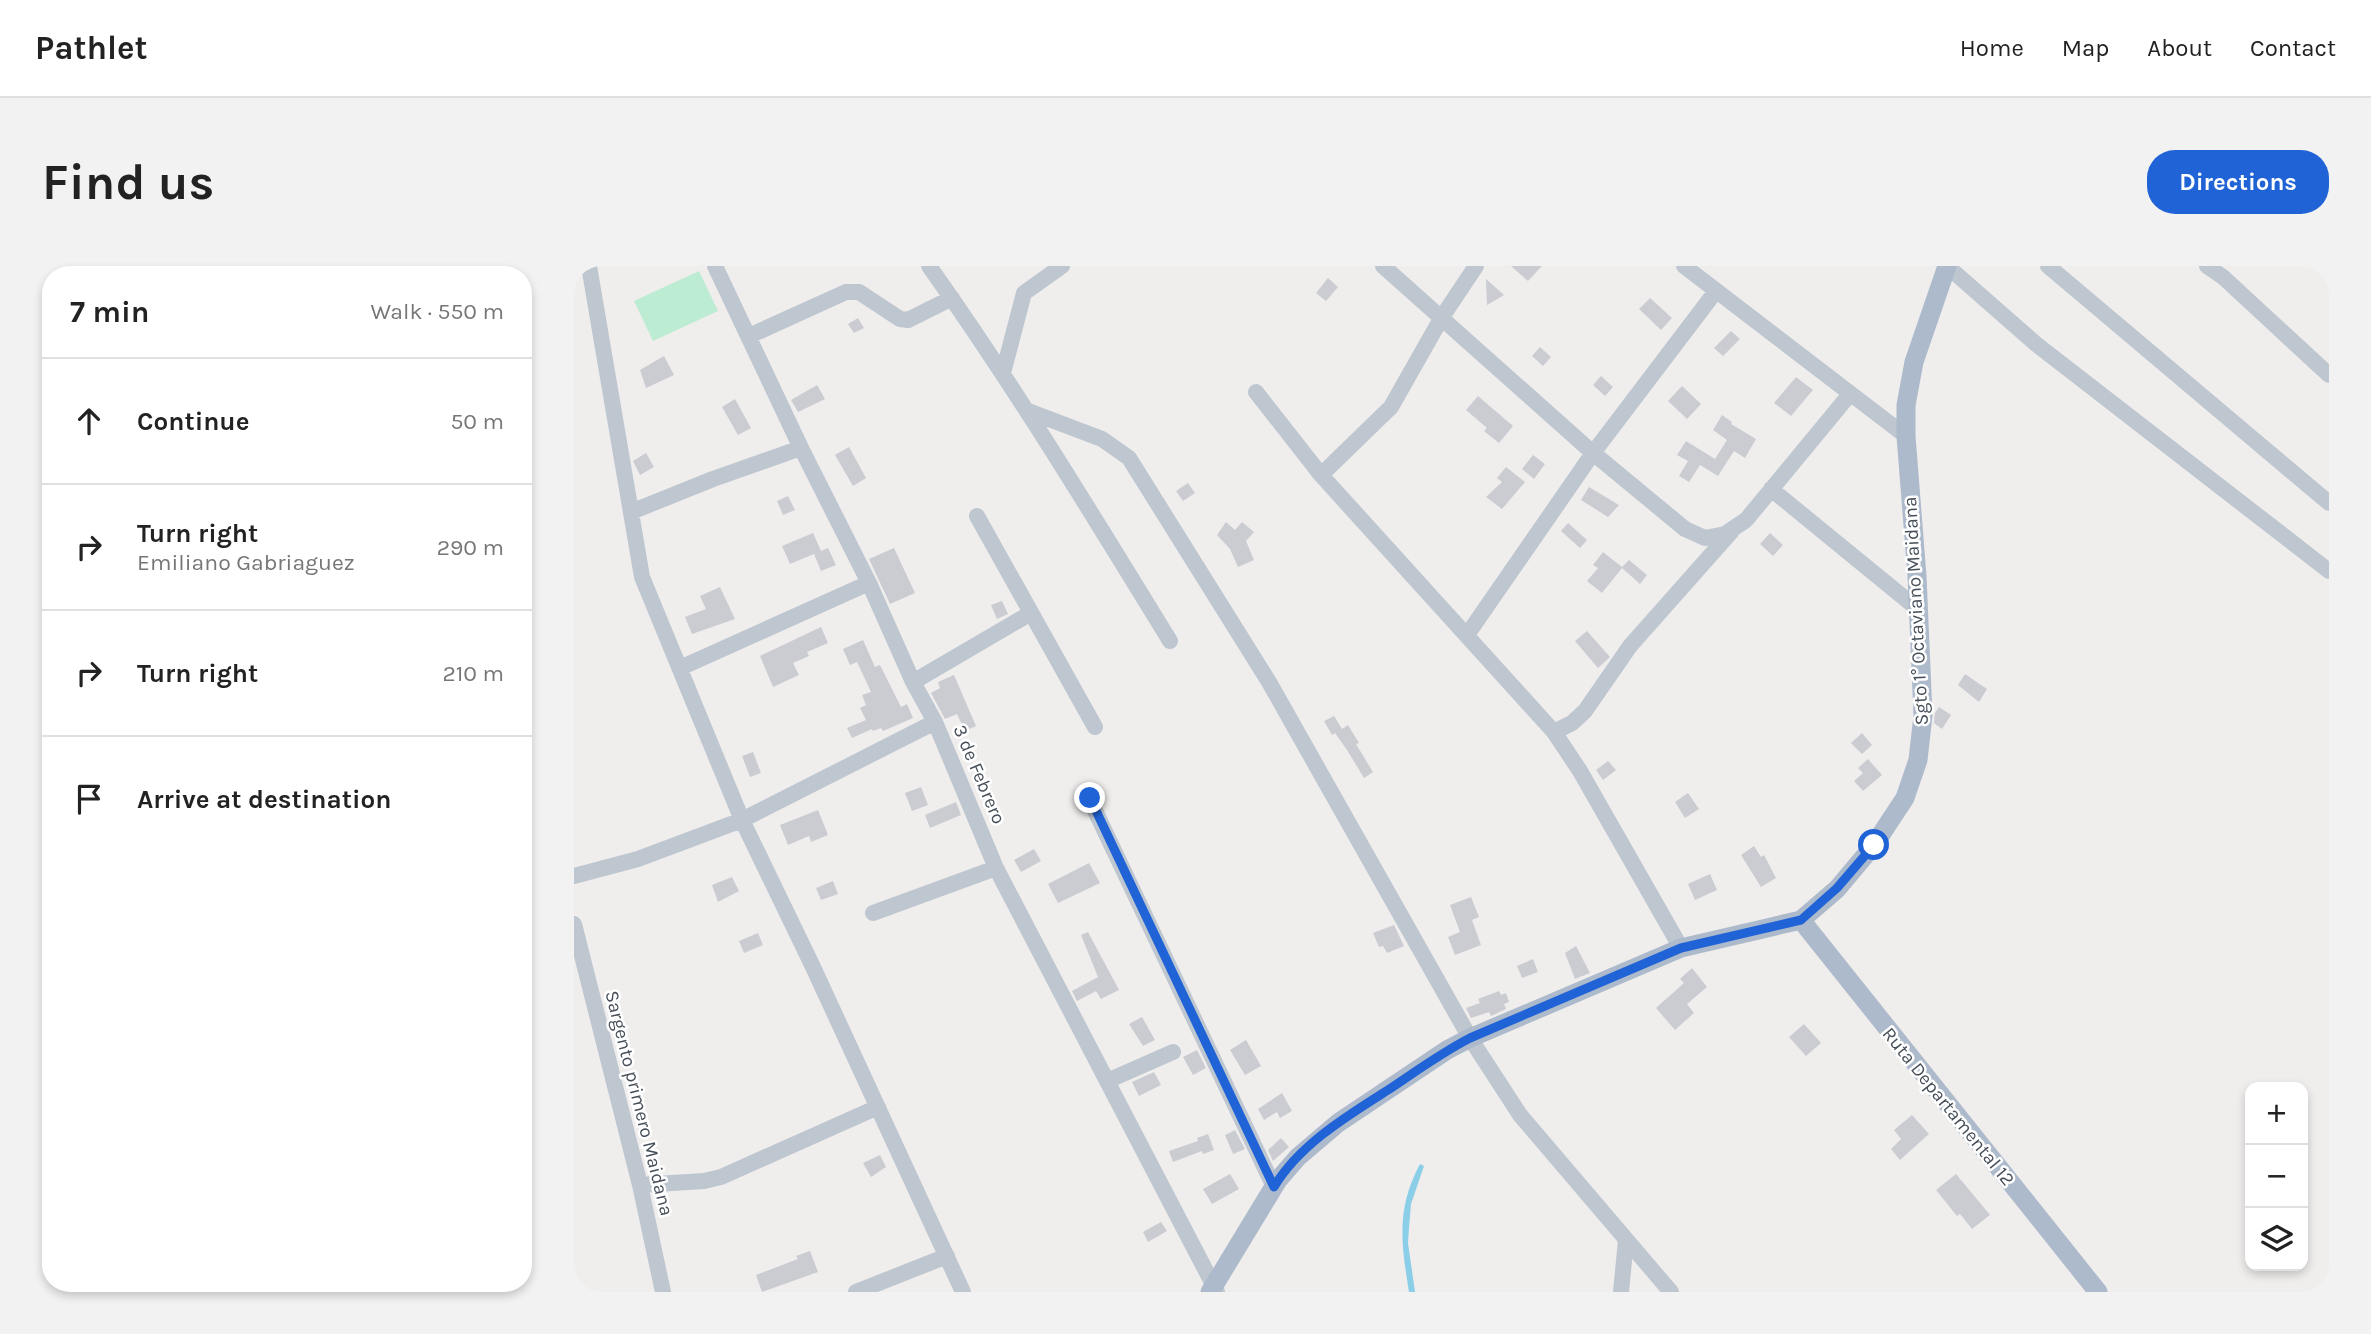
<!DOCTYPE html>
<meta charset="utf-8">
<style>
:root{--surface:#fff;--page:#f2f2f2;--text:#222;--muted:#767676;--line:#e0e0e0;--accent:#2063d6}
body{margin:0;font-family:Karla,sans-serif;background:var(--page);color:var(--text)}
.controls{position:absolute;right:21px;bottom:21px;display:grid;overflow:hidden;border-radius:14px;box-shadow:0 4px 10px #0003}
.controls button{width:63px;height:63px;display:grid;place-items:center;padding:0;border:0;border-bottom:2px solid var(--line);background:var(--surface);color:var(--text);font:35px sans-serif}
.stop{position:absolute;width:21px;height:21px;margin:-16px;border:5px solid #2063d6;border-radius:50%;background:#fff}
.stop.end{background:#2063d6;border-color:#fff;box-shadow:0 2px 7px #0008}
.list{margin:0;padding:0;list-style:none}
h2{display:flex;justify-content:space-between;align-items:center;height:91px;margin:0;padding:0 28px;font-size:30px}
h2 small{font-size:23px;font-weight:400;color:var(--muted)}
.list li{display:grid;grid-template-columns:46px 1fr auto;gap:21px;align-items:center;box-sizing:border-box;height:126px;padding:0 28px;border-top:2px solid var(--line)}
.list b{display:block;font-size:26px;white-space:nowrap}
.list p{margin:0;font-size:23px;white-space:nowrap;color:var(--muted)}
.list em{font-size:23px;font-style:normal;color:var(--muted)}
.icon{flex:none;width:38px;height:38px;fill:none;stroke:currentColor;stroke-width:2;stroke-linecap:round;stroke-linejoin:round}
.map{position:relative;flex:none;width:1755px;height:1026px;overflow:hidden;border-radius:28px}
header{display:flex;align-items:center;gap:42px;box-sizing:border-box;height:98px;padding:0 35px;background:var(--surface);border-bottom:2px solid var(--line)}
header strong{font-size:33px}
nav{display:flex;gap:38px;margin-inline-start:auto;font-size:24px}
.intro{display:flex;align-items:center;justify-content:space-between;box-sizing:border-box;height:168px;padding:0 42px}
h1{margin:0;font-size:49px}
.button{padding:18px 32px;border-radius:28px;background:var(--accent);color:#fff;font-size:24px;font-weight:700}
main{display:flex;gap:42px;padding:0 42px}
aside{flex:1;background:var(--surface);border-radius:28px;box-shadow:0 4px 10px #0003}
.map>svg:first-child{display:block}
</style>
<header>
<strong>Pathlet</strong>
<nav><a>Home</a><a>Map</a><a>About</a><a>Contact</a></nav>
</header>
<div class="intro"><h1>Find us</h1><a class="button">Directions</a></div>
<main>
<aside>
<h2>7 min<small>Walk · 550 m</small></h2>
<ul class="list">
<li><svg class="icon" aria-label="ahead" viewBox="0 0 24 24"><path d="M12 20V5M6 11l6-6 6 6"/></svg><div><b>Continue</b></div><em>50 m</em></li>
<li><svg class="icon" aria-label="right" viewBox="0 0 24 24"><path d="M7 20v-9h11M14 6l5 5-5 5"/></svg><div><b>Turn right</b><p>Emiliano Gabriaguez</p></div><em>290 m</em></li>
<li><svg class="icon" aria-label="right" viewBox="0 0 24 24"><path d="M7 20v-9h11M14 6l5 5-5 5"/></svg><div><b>Turn right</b></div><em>210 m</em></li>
<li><svg class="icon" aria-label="arrive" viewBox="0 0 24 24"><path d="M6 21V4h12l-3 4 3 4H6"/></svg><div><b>Arrive at destination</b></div></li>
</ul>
</aside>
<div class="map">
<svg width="1755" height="1026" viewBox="0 0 1755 1026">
<rect width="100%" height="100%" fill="#f0eded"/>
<path fill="#bcecd2" d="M125,5L144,45L79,75L60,35Z"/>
<path fill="#8bcee8" d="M846,898L850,900L837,938L835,962L834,977L841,1026H835C827,977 822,943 846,898Z"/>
<path fill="#caccd2" d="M937,0H968L954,15Z
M754,12L764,21L752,35L742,27Z
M912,13L930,29L913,39Z
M1076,32L1098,52L1087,64L1065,43Z
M284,52L290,62L280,67L274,58Z
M1157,65L1166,73L1149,90L1140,82Z
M966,81L977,91L969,100L958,90Z
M90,90L100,109L72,122L66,104Z
M1027,110L1039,121L1031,130L1019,119Z
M1222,111L1239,124L1217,150L1200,137Z
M243,119L251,133L224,146L217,134Z
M1108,120L1127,138L1113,153L1094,135Z
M904,130L939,160L925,177L910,165L913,162L892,144Z
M161,133L177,162L164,169L148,141Z
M1148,149L1158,156L1157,158L1182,173L1171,192L1160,185L1144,210L1126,199L1115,216L1105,210L1114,195L1103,189L1112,175L1141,193L1153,174L1139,164Z
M275,181L292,212L279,220L261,189Z
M72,187L80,201L66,209L59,195Z
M959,189L971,198L960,213L948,203Z
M932,201L951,216L928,243L912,231L928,216L923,212Z
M614,217L621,227L609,235L602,225Z
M1015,221L1045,239L1034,251L1007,234Z
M214,230L221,244L209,249L203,235Z
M652,256L661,264L668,256L680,266L672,275L680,294L664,301L656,283L643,269Z
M994,257L1013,274L1006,282L987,265Z
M239,267L247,285L216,298L208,280Z
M1196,267L1209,279L1199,290L1186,278Z
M254,282L262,299L247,305L240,288Z
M320,282L341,327L316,338L295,293Z
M1029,286L1048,301L1055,294L1073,309L1066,318L1048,302L1028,327L1013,315L1024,302L1019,299Z
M146,321L161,353L118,368L111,351L132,343L126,330Z
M428,335L434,348L423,353L417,339Z
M247,361L254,377L233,386L235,390L219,397L225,409L199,421L186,390Z
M1013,365L1036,391L1024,402L1001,375Z
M289,374L301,401L306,399L327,441L333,438L339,452L309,465L307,462L299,465L298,463L278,472L273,462L292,454L286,442L292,439L288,429L297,426L283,396L276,399L269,383Z
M1391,408L1413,423L1405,436L1384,419Z
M380,409L402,460L391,465L383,448L371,453L357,427L366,422L364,416Z
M1365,441L1377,449L1368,463L1360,457L1361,447Z
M760,450L768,463L774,459L785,477L782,478L799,506L790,512L773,484L761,467L758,469L750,455Z
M1288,467L1298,479L1288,488L1277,477Z
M179,486L187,507L176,511L168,490Z
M1294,493L1308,509L1289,525L1280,515L1289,507L1284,502Z
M1034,495L1042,504L1029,514L1022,504Z
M347,521L354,539L338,545L331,527Z
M1114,527L1125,543L1111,552L1101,536Z
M382,536L387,549L356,562L351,549Z
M244,544L254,569L237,576L235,570L214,579L206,559Z
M1180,580L1187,591L1190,589L1202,612L1187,621L1167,589Z
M460,583L467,595L447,606L440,594Z
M515,597L526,617L484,637L474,618Z
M1136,608L1143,624L1121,634L1114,618Z
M158,611L165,625L144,636L138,619Z
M259,615L264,628L247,634L242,622Z
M897,631L905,651L898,654L907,679L881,689L874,671L886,666L876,639Z
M820,659L830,680L813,687L809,680L805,681L799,667Z
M514,666L545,724L527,733L522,725L503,735L498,725L524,711L507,669Z
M184,667L189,679L170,687L165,675Z
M1002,680L1016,707L1001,713L991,687Z
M959,693L964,706L948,712L943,700Z
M1118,702L1133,721L1113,738L1120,747L1101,764L1082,742L1110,717L1106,713Z
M925,725L927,729L932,727L935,736L930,738L932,743L917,750L915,746L897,752L892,742L906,737L904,733Z
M568,751L581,774L569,780L555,758Z
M1230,758L1247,777L1232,790L1215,771Z
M672,774L687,800L671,809L656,784Z
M623,784L632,802L619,809L609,791Z
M580,806L587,819L565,830L558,816Z
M708,827L718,845L706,852L703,846L690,854L684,843Z
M1338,849L1355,868L1326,894L1317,883L1327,873L1320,864Z
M661,864L671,883L659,888L651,869Z
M634,868L640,884L629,888L628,885L599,896L595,885L624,875L623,872Z
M707,872L715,881L699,895L694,884Z
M306,889L312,901L297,911L289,897Z
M656,908L665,923L638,938L629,923Z
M1382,908L1416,949L1398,963L1386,948L1383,950L1362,924Z
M587,956L593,965L574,976L569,966Z
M236,985L244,1006L188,1026L182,1009L224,993L222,990Z"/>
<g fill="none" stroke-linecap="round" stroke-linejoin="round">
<path stroke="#bec6cf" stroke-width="16" d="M15,0L68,311L168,554L239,701L389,1026
M141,0L227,182L295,317L339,416L361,456L422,602L643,1026
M355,0C441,121 518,248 596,375
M809,0L1019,187L1111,263L1131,272L1151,268L1172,254L1276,128
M1110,0L1332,170
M1373,0L1462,78L1755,305
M1474,0L1755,237
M1633,0L1649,11L1755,109
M175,70L272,26H285L326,53L334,54L378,32
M429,107L450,27L488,0
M682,126L747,209L980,466L1006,505L1107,682
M454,145L528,173L555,192L695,416L896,772L946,849L1097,1026
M747,209L817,141L868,51L902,0
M1197,223L1345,344
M57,246L139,213L227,182
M403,250L521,461
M893,369L1019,187L1142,25
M106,402L295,317
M339,416L457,347
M980,466L998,457L1011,445L1056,380L1158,265
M515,532L700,921
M0,610L64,593L168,554L361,456
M299,647L422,602
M0,658L66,919L89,1026
M533,815L599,786
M66,919L130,915L147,911L304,841
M282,1026L373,990
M1047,1026L1052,974"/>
<path stroke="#adbacb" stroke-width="19" d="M1227,654L1524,1026
M636,1026L704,914L724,891L764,857L873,784L896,772L1107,682L1227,654L1263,623L1300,579L1331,532L1344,494L1349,449L1343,310L1332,170V139L1340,96L1373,0"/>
</g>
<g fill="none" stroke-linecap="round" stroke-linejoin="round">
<path stroke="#2063d6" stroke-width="9" d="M516,532L700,921C725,879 773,850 814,824C841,806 867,787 896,772L1107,682L1227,654L1263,622L1300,579"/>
</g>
<g text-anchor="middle" stroke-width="5" stroke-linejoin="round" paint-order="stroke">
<g font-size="19" fill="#464f59" stroke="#fff">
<text transform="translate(1341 345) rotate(-93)" y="7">Sgto 1° Octaviano Maidana</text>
<text transform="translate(406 508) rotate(67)" y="7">3 de Febrero</text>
<text transform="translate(66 837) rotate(76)" y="7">Sargento primero Maidana</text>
<text transform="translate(1375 840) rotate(51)" y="7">Ruta Departamental 12</text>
</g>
</g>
</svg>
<div class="controls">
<button>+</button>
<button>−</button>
<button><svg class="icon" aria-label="layers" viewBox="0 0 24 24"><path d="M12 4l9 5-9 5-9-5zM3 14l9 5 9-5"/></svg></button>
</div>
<div class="stop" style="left:1300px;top:579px"></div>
<div class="stop end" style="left:516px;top:532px"></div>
</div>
</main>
